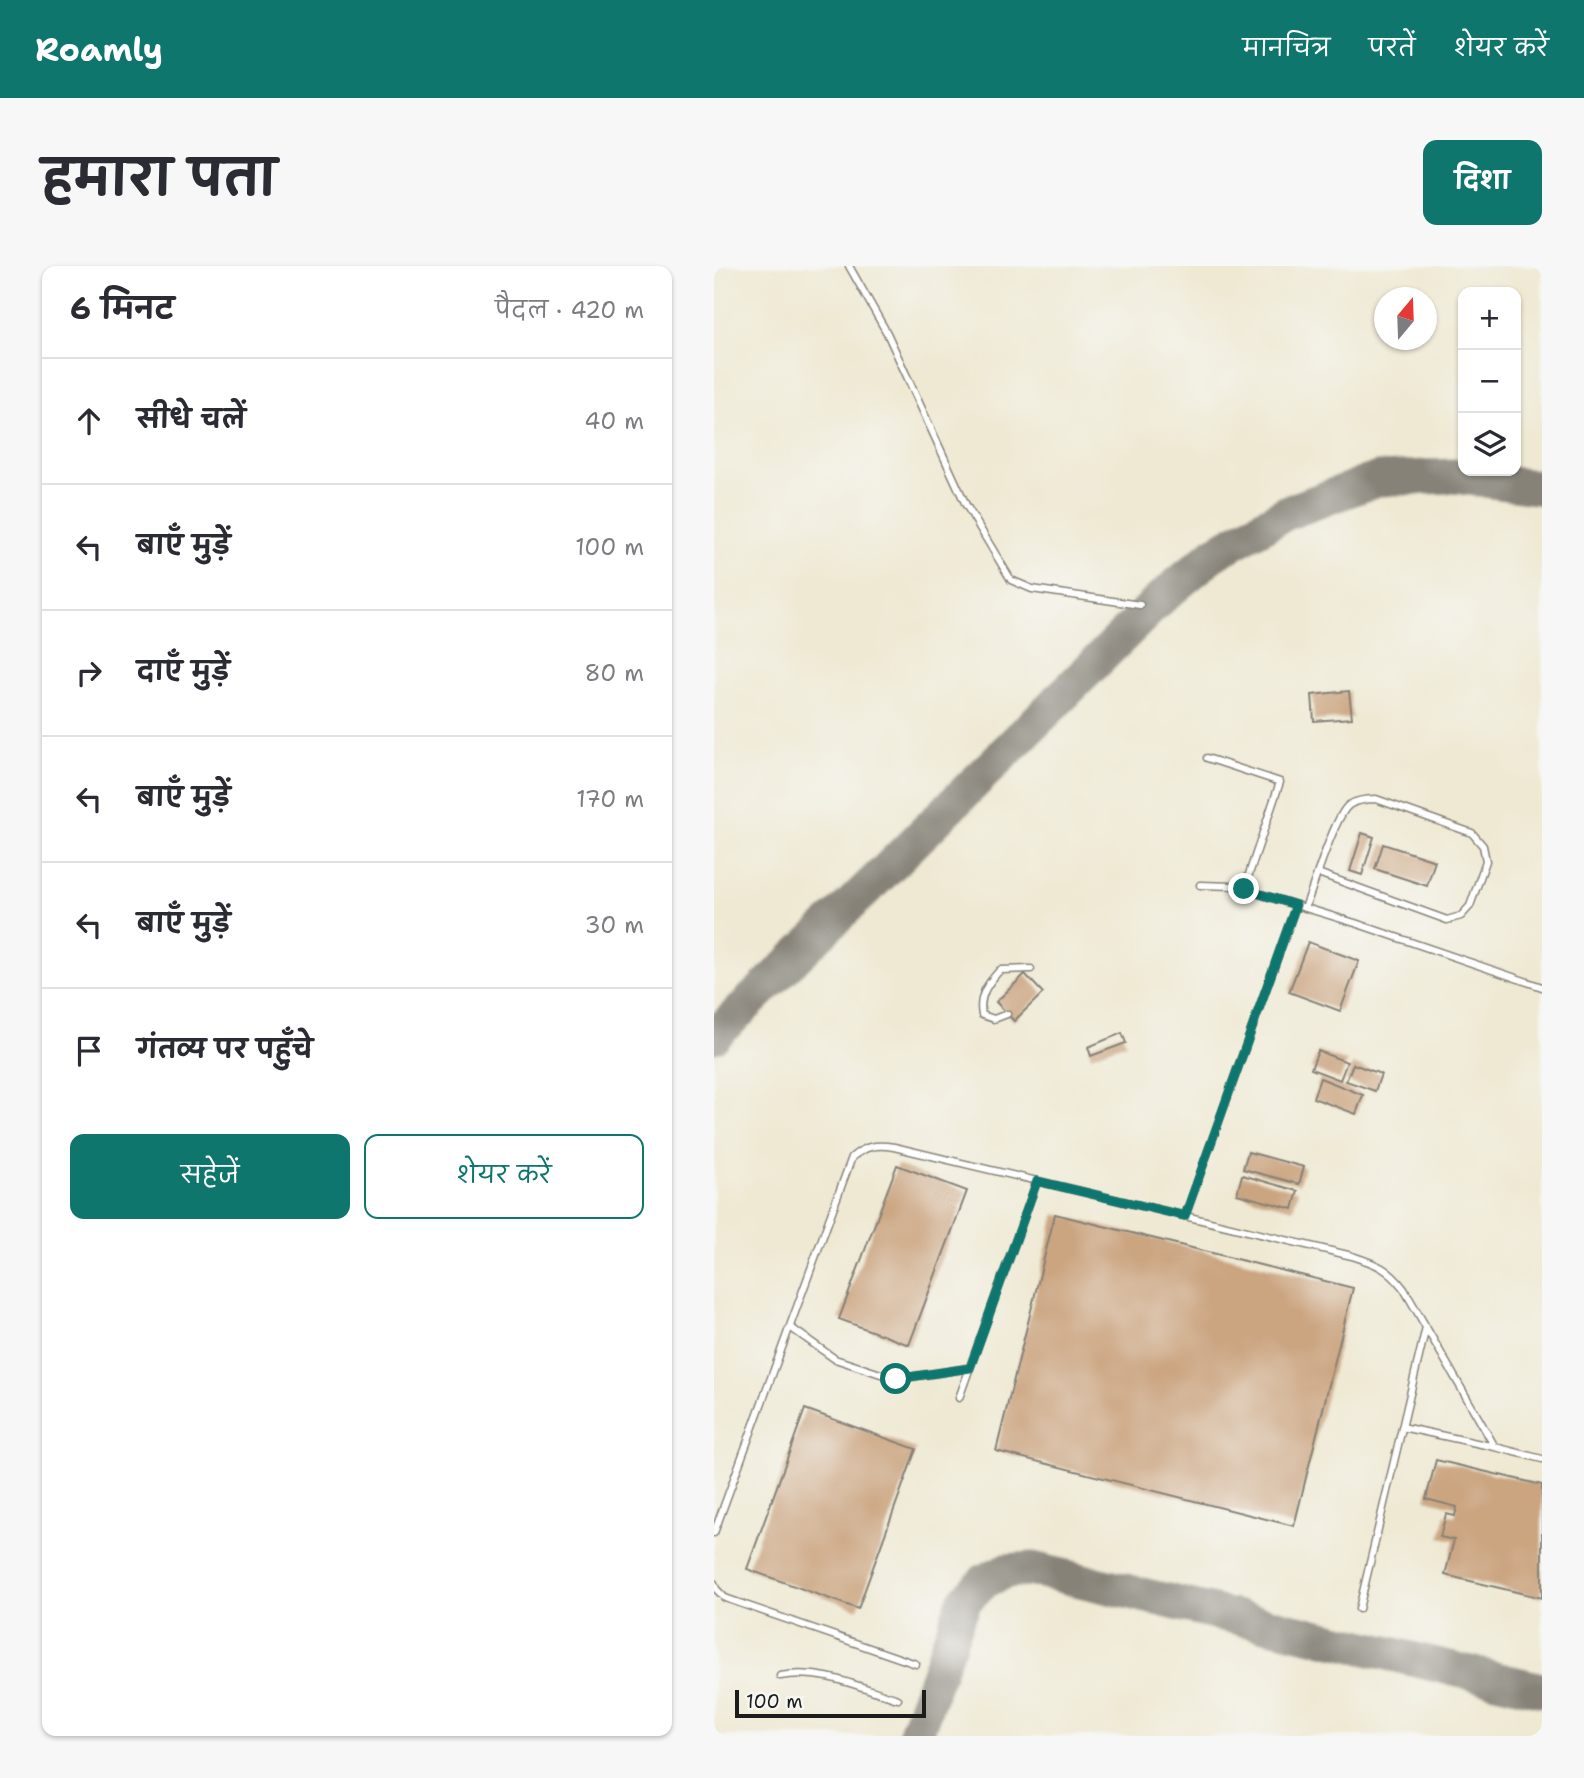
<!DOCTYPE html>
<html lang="hi">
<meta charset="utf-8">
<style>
:root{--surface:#fff;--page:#f7f7f7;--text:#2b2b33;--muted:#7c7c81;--line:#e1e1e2;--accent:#0f766e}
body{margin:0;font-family:"Shantell Sans","Playpen Sans Deva",sans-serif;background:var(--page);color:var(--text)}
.controls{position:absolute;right:21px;top:21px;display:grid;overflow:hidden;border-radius:14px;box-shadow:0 2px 5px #0004}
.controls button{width:63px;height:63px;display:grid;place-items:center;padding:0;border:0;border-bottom:2px solid var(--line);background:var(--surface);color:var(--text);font:35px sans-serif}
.compass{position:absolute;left:660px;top:21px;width:63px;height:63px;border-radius:50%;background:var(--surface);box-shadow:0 2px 5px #0004;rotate:19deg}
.scale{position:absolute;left:21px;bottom:18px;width:191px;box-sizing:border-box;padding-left:7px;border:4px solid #1c1c1c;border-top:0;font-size:19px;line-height:24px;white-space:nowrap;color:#1c1c1c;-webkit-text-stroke:5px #f6f6f2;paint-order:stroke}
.stop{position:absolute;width:21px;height:21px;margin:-16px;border:5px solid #0f766e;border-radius:50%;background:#fff}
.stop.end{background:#0f766e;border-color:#fff;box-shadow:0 2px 7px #0008}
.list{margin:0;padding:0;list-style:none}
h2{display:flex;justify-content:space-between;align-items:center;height:91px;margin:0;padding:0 28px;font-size:30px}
h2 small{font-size:23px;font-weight:400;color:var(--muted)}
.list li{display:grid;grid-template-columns:46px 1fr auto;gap:21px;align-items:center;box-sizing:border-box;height:126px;padding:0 28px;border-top:2px solid var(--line)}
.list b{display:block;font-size:26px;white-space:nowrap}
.list em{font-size:23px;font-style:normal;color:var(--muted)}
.actions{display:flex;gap:14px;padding:21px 28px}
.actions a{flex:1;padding:16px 0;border:2px solid var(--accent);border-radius:14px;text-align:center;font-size:24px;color:var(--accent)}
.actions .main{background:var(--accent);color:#fff}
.icon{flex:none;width:38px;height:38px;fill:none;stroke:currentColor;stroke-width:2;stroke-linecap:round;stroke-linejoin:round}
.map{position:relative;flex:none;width:828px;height:1470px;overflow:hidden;border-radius:14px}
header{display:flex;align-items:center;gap:42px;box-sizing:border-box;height:98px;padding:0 35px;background:var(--accent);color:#fff}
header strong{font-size:33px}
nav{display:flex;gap:38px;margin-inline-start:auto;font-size:24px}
.intro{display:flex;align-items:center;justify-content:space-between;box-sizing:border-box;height:168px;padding:0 42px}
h1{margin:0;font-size:49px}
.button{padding:18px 32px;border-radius:14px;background:var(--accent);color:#fff;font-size:24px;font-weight:700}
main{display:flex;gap:42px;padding:0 42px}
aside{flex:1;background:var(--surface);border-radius:14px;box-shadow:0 2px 5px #0004}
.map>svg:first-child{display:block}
</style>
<header>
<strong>Roamly</strong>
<nav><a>मानचित्र</a><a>परतें</a><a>शेयर करें</a></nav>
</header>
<div class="intro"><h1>हमारा पता</h1><a class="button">दिशा</a></div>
<main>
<aside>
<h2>6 मिनट<small>पैदल · 420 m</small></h2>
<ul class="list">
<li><svg class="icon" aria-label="ahead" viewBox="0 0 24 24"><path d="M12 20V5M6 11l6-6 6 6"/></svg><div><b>सीधे चलें</b></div><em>40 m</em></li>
<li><svg class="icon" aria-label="left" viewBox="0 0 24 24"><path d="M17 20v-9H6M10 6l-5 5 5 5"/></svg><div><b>बाएँ मुड़ें</b></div><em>100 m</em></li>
<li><svg class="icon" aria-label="right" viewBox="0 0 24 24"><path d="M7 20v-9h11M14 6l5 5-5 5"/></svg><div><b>दाएँ मुड़ें</b></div><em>80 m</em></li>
<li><svg class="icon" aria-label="left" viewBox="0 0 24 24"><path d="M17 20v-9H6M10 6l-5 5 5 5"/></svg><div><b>बाएँ मुड़ें</b></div><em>170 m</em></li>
<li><svg class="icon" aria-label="left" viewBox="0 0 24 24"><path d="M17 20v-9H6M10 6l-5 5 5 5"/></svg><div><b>बाएँ मुड़ें</b></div><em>30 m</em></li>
<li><svg class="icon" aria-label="arrive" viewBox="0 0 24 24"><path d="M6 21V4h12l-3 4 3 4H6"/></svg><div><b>गंतव्य पर पहुँचे</b></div></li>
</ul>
<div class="actions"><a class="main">सहेजें</a><a>शेयर करें</a></div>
</aside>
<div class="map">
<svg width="828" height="1470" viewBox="0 0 828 1470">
<rect width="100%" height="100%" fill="#f6f6f2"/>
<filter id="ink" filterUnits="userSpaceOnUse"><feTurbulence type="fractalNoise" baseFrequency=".0143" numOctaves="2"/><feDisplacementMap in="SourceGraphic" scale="14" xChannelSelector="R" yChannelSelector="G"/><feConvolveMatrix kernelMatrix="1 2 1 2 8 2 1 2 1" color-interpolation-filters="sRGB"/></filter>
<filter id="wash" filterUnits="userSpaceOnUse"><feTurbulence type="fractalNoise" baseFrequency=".00686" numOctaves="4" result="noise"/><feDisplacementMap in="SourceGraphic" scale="28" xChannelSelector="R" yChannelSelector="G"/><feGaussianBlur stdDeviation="1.57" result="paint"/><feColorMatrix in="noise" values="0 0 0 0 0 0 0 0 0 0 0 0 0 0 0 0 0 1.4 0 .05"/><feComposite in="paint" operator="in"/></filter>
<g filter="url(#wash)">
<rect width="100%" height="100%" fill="#efe9d3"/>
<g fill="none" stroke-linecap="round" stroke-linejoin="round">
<path stroke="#868278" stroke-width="35" d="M0,770L167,609L447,332L501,287L572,247L664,213L739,210L828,222
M201,1470L250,1335L269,1316L291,1305L319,1303L828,1424"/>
</g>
<g id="blocks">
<path fill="#cba480" d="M635,425L638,452L600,455L598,429Z
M648,567L660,571L648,609L636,605Z
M669,578L721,595L713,620L661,603Z
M594,676L645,695L626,745L575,726Z
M311,708L329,727L300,755L282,736Z
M408,767L412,777L377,790L374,781Z
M604,785L633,796L626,814L597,803Z
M639,798L667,808L661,825L632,815Z
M606,812L649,829L642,848L599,832Z
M534,886L590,901L585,918L529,903Z
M183,899L253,925L195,1079L125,1053Z
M528,909L584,925L579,943L523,928Z
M341,948L639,1022L580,1260L282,1185Z
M91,1143L202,1183L144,1343L33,1303Z
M722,1194L828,1219V1332L731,1309L740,1274L726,1271L732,1248L741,1250L743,1241L712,1233Z"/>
</g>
</g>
<g filter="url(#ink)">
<use href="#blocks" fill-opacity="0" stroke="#868278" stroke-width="2"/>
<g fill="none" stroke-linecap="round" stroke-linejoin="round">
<g stroke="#868278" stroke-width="9">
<path id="service" d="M135,0L173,67L252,239L297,314L318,323L426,339
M493,492L566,516L530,623
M486,619L519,620L641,657L828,721
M582,639L471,950L638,990C663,998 674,1002 690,1023L781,1181L828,1193
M591,642C599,622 621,549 635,539C643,534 653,533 662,533L758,567L769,580L772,595L756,640L747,650L733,654L604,607
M293,748L280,753L268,749C264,730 274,717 286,704L317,703
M76,1061L121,1093L182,1113L256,1102
M245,1132L323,915
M688,1161L781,1181
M0,1267L138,891C152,880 161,878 180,881L471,950
M0,1317L2,1323L11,1332L202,1398
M645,1343L712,1061
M66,1410C107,1402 145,1421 184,1433"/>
</g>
<use href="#service" stroke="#fff" stroke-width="6"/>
</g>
</g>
<g fill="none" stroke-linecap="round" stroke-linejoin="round" filter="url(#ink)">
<path stroke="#0f766e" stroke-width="9" d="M182,1113L256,1102L323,915L471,950L582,639L530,623"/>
</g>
</svg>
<div class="controls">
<button>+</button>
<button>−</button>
<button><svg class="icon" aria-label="layers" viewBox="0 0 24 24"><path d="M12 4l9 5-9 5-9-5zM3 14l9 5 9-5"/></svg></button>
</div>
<svg class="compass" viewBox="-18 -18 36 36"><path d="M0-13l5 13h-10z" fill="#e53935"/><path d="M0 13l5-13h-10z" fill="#7c7c81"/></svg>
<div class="scale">100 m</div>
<div class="stop" style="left:182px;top:1113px"></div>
<div class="stop end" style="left:530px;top:623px"></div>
</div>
</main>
